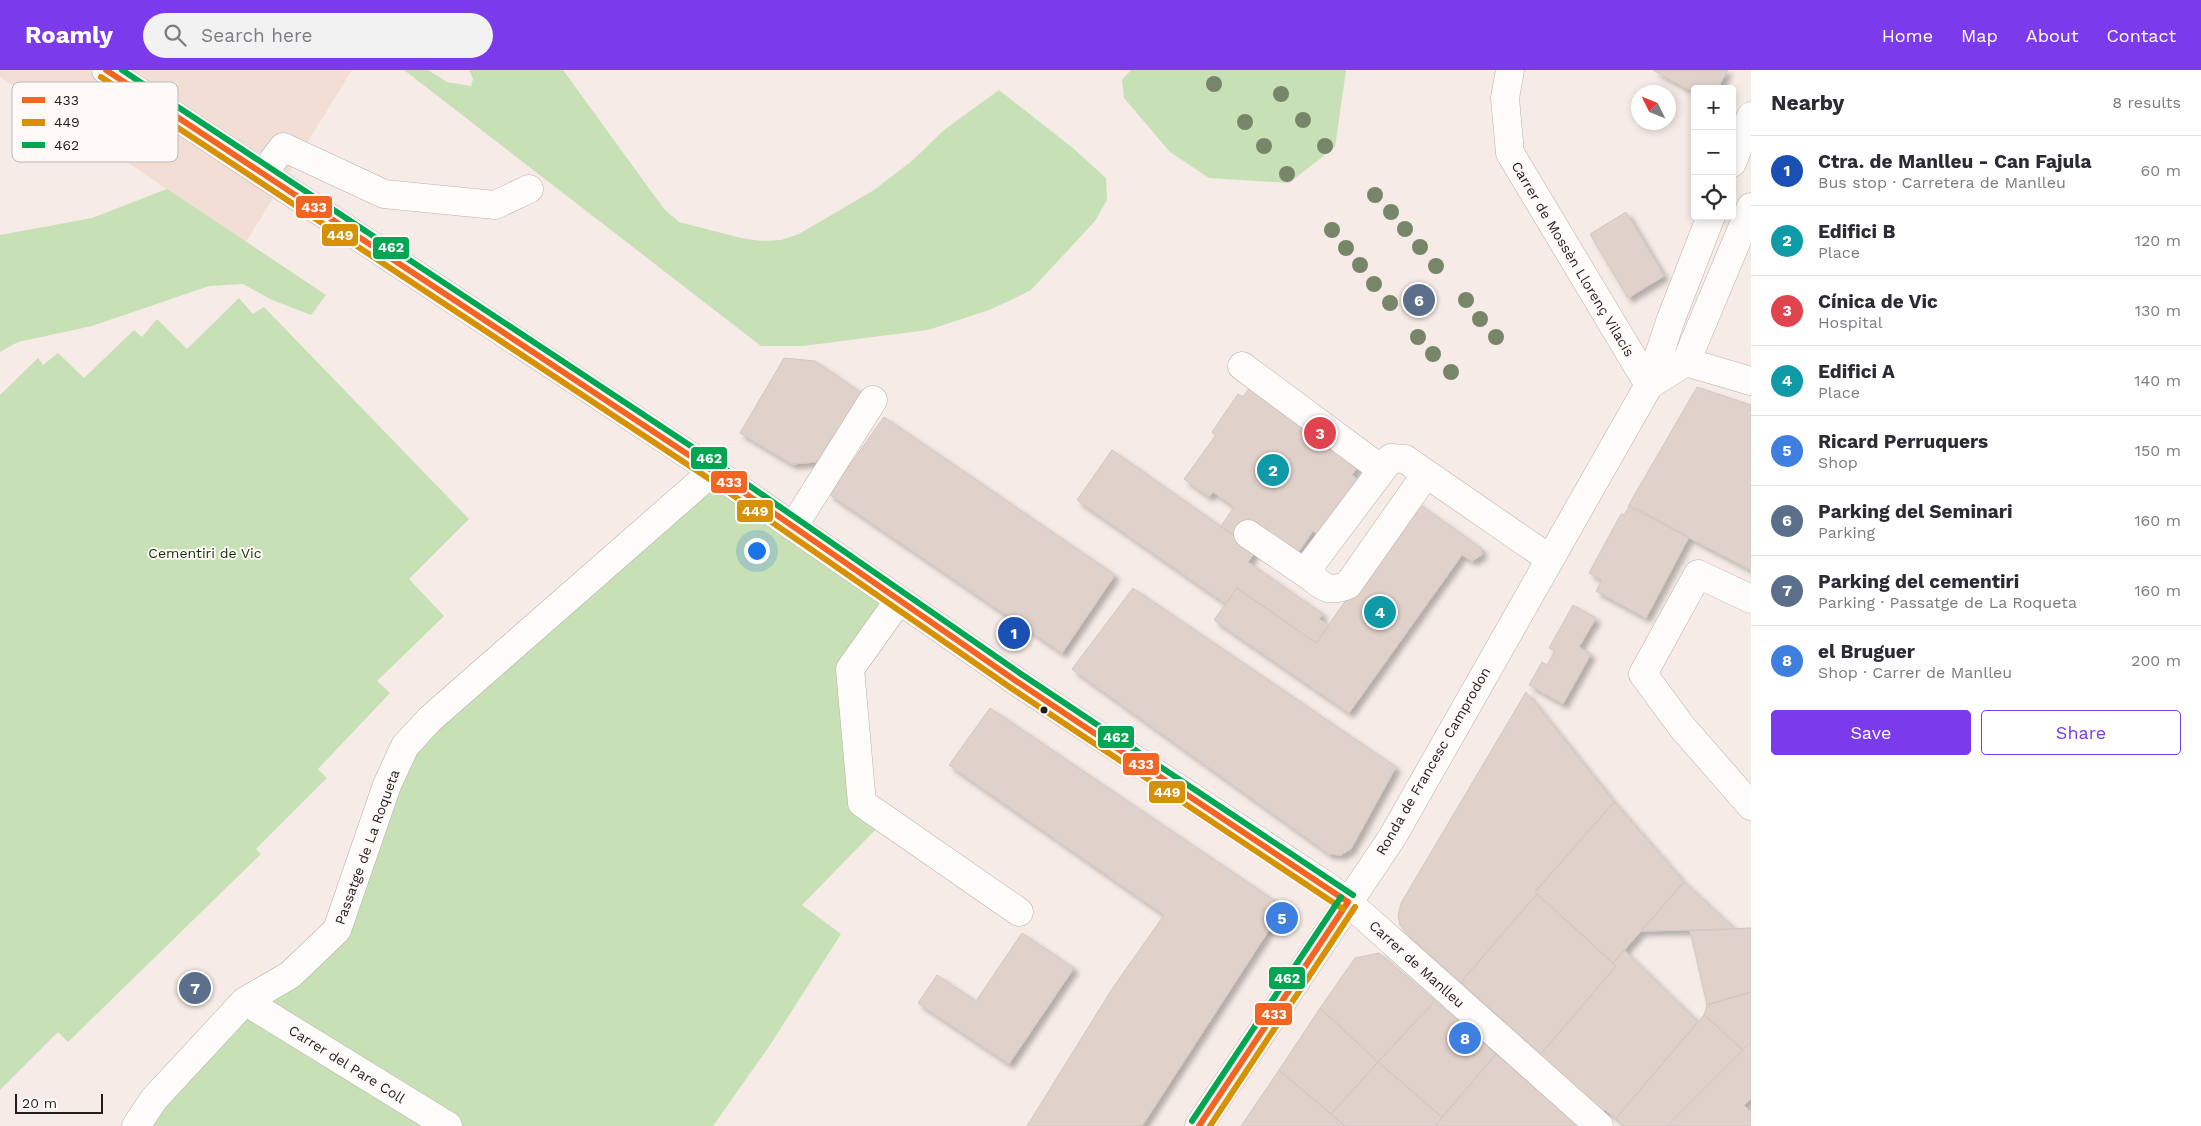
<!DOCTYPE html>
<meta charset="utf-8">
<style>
:root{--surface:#fff;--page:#f2f2f3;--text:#2b2b33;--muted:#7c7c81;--line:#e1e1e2;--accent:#7c3aed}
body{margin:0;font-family:"Work Sans",sans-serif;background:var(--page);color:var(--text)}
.controls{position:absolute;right:15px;top:15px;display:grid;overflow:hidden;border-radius:5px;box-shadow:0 2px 8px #0003}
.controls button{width:45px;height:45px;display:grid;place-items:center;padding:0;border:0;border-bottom:1px solid var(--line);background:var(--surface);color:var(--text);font:25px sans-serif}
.compass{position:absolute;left:1631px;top:15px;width:45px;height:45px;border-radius:50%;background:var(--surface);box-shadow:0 2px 8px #0003;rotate:313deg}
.scale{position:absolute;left:15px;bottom:12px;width:88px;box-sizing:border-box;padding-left:5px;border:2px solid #241d1a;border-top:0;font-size:14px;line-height:18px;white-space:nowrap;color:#241d1a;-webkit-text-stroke:4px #fefaf8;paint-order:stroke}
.you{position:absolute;left:756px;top:480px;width:18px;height:18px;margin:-12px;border:4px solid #fff;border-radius:50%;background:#1a73e8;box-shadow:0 0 0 8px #1a73e833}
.badge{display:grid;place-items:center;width:32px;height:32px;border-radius:50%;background:var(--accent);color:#fff;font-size:16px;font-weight:700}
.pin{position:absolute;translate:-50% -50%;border:2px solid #fff;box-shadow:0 1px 5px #0006}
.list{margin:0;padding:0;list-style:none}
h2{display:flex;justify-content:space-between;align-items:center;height:65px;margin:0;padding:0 20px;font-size:21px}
h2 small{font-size:16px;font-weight:400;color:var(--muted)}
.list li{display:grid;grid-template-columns:32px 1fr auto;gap:15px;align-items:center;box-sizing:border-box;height:70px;padding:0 20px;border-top:1px solid var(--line)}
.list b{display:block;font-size:19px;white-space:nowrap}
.list p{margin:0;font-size:16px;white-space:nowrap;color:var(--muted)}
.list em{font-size:16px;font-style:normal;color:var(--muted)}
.actions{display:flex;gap:10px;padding:15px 20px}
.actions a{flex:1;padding:11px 0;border:1px solid var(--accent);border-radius:5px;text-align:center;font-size:18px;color:var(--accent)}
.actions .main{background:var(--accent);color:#fff}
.icon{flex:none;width:28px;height:28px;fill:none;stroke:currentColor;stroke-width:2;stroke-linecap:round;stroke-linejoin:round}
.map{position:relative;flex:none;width:1751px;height:1056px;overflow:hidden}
header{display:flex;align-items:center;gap:30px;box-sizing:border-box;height:70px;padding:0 25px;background:var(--accent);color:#fff}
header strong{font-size:24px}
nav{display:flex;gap:28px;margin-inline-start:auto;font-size:18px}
.search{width:350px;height:45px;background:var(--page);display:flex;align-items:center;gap:12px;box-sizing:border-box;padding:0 18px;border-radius:28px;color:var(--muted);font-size:19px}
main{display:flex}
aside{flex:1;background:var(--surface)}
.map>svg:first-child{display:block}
</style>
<header>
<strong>Roamly</strong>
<div class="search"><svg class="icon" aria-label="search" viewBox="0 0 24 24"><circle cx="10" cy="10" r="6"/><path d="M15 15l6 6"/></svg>Search here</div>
<nav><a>Home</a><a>Map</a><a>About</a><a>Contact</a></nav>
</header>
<main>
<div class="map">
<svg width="1751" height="1056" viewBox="0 0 1751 1056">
<defs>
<filter id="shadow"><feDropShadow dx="4.5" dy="4.5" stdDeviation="2.5" flood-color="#0004"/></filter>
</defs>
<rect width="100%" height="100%" fill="#f6ebe6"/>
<path fill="#f3ded5" d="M0,0H352L246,172L0,7Z"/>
<path fill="#c7e0b6" d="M404,0H428L447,12L471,16L473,9L469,0H563L664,139L679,152L741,168L761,171L781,170L799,164L874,120L913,90L944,60L999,20L1074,79L1106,108L1107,130L1095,151L1031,220L1011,230L989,240L928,260L803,276H761Z
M1131,0H1346L1335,77L1289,113L1209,108L1170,82L1124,28L1122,10Z
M167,119L326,225L311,245L270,229L243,214L209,216L92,256L18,272L0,282V165L92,148Z
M239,228L253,244L264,237L469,449L409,509L444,546L377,611L390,623L318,699L327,708L256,779L261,784L68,972L58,962L0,1020V325L38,288L43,295L58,283L84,308L134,260L142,267L157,249L187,279Z
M713,401L899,530L850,600L877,758L802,835L841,864L770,975L713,1056H136L337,860L405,676Z"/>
<path fill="#e1d1cb" stroke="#d1c8c4" filter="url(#shadow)" d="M1653,0H1728L1717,19H1695V23Z
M1626,142L1664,206L1628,228L1590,164Z
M784,288L815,291L866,326L825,384L816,392L792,394L740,363Z
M1250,317L1359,395L1352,405L1357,409L1317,464L1313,461L1295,487L1271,470L1274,465L1253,450L1239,469L1221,456L1234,437L1213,422L1209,427L1184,409L1216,365L1212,362L1238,324L1243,327Z
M1697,317L1751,335V500L1628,436Z
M884,347L1115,505L1062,583L829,424Z
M1112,380L1256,481L1248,492L1323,544L1319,549L1329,555L1316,573L1237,518L1226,534L1077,430Z
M1415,431L1478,476L1481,478L1482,485L1472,491L1462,485L1349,643L1214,550L1237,518L1316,573Z
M1630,435L1689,467L1646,548L1596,521L1602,510L1589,503L1621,444L1624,445Z
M1133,518L1396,697L1351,779L1341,785L1329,784L1072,599Z
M1573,535L1596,548L1579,577L1591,584L1563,634L1529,615L1542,592L1547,595L1555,581L1549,578Z
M1526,622L1614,732L1535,822L1537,824L1461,912L1411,868L1400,855L1398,845L1401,833Z
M990,638L1284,837L1142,1056H1027L1112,919L1164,845L949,695Z
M1614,732L1684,812L1613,893L1535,822Z
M1684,812L1735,859L1641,861Z
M1537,824L1616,896L1541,984L1461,912Z
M1751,858V922L1707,935L1690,861Z
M1022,863L1074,898L1009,994L918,933L937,905L976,931Z
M1624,880L1698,952L1616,1048L1605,1040L1600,1045L1537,989L1616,896L1613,893Z
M1379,883L1435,931L1378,992L1320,938L1355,888Z
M1751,922V972L1743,980L1704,945L1707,935Z
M1435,931L1496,984L1442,1047L1378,992Z
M1320,938L1378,992L1331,1044L1279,1000Z
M1704,945L1743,980L1667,1056H1624L1616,1048Z
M1751,972V1029L1744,1035L1751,1042V1056H1667Z
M1496,984L1579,1056H1435Z
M1378,992L1442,1047L1435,1056H1345L1331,1044Z
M1279,1000L1331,1044L1345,1056H1241Z"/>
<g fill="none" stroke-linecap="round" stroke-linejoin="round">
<g stroke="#b8b0ac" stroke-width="29">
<path id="minor" d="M106,0L713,401L1016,611L1328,817L1348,832L1599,1056
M1510,0L1505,28L1510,83L1649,315
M1732,93L1751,46
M263,104L283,77L384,124L495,135L529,119
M1686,292L1751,311
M1242,296L1381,399
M1649,315L1686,292L1751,137
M1426,404L1348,515C1330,522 1326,519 1311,507L1312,493L1391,388L1405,389L1537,480L1550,489
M793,457L873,330
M1248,464L1311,507
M1751,529L1698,504L1643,604L1682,657L1751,736
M899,530L850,599L862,733L1019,842
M245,931L448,1056
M136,1056L154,1029L245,931L290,905L337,860L387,715L405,676L430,649L713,401
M1199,1056L1393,766L1649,315L1671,249L1711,146"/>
</g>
<use href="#minor" stroke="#fefcfb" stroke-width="28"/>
<g stroke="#fefaf8" stroke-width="10">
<path id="bus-1" d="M106,0L713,401L1016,611L1348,832
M1199,1056L1348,832"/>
</g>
<g stroke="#fefaf8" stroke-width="10">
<path id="bus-2" d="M101,7L708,408L1011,618L1343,839
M1210,1056L1355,837"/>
</g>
<g stroke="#fefaf8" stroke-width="10">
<path id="bus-3" d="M122,0L718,394L1021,604L1353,825
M1192,1051L1341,827"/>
</g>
<use href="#bus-1" stroke="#f26522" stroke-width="6"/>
<use href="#bus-2" stroke="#d79104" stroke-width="6"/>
<use href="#bus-3" stroke="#00a651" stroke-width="6"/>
</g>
<g fill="#778668">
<circle cx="1214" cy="14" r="8"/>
<circle cx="1281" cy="24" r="8"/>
<circle cx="1303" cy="50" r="8"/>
<circle cx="1245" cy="52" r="8"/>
<circle cx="1264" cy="76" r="8"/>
<circle cx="1325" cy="76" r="8"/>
<circle cx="1287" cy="104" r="8"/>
<circle cx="1375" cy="125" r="8"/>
<circle cx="1391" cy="142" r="8"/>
<circle cx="1405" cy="159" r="8"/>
<circle cx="1332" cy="160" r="8"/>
<circle cx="1420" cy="177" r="8"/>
<circle cx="1346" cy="178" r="8"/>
<circle cx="1360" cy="195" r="8"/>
<circle cx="1436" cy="196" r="8"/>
<circle cx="1374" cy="214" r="8"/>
<circle cx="1466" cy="230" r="8"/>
<circle cx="1390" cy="233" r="8"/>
<circle cx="1480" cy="249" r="8"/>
<circle cx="1418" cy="267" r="8"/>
<circle cx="1496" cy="267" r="8"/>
<circle cx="1433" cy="284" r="8"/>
<circle cx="1451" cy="302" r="8"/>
</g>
<circle fill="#241d1a" stroke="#fefaf8" stroke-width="2" cx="1044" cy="640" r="4.5"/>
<g text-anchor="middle" stroke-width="4" stroke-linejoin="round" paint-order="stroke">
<g font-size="14" fill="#241d1a" stroke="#fefaf8">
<text transform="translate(1573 189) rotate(59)" y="5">Carrer de Mossèn Llorenç Vilacís</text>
<text transform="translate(1433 691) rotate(-60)" y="5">Ronda de Francesc Camprodon</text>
<text transform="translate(367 777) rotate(-70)" y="5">Passatge de La Roqueta</text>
<text transform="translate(1417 894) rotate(42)" y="5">Carrer de Manlleu</text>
<text transform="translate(347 994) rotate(32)" y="5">Carrer del Pare Coll</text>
</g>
<g font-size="14" fill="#0f3400" stroke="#fefaf8">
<text x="205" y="488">Cementiri de Vic</text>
</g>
</g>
<rect x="12" y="12" width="166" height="80" rx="8" fill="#fefaf8" stroke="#bdb8b5" stroke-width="1"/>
<rect x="22" y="27" width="23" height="6" fill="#f26522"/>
<rect x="22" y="49" width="23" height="7" fill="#d79104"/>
<rect x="22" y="72" width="23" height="6" fill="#00a651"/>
<g font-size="14" fill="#241d1a">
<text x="54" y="35">433</text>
<text x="54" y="57">449</text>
<text x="54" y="80">462</text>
</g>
<g stroke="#fefaf8" stroke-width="2">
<rect x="295" y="125" width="38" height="24" rx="5" fill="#f26522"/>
<rect x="321" y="153" width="38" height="24" rx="5" fill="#d79104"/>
<rect x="372" y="166" width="38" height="24" rx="5" fill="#00a651"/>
<rect x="690" y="376" width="38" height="24" rx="5" fill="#00a651"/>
<rect x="710" y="400" width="38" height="24" rx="5" fill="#f26522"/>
<rect x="736" y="429" width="38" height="24" rx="5" fill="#d79104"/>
<rect x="1097" y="655" width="38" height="24" rx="5" fill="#00a651"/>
<rect x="1122" y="682" width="38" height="24" rx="5" fill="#f26522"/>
<rect x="1148" y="710" width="38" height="24" rx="5" fill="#d79104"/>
<rect x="1268" y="896" width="38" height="24" rx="5" fill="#00a651"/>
<rect x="1254" y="932" width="39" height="24" rx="5" fill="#f26522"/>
</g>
<g font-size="14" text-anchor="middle" font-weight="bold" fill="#fff">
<text x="314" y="142">433</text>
<text x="340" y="170">449</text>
<text x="391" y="182">462</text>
<text x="709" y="393">462</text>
<text x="729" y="417">433</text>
<text x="755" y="446">449</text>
<text x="1116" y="672">462</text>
<text x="1141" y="699">433</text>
<text x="1167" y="727">449</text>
<text x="1287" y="913">462</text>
<text x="1274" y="949">433</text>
</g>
</svg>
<div class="controls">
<button>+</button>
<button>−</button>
<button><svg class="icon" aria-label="locate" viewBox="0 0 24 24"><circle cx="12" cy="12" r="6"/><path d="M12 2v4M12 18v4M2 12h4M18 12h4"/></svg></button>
</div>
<svg class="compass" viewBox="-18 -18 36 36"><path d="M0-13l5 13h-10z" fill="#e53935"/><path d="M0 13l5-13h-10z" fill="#7c7c81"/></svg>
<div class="scale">20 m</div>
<div class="you"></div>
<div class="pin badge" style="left:1014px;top:563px;background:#1a4fb4">1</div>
<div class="pin badge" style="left:1273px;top:400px;background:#0f9aa8">2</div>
<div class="pin badge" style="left:1320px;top:363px;background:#e0444e">3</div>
<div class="pin badge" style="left:1380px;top:542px;background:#0f9aa8">4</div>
<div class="pin badge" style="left:1282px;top:848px;background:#3f7fe0">5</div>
<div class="pin badge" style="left:1419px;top:230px;background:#5c6f8a">6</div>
<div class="pin badge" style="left:195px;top:918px;background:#5c6f8a">7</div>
<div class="pin badge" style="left:1465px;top:968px;background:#3f7fe0">8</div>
</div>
<aside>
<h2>Nearby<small>8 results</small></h2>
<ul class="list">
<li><span class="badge" style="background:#1a4fb4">1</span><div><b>Ctra. de Manlleu - Can Fajula</b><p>Bus stop · Carretera de Manlleu</p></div><em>60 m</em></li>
<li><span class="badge" style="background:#0f9aa8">2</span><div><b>Edifici B</b><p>Place</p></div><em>120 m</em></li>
<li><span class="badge" style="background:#e0444e">3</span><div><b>Cínica de Vic</b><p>Hospital</p></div><em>130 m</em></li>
<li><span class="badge" style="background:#0f9aa8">4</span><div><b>Edifici A</b><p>Place</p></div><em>140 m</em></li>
<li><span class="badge" style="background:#3f7fe0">5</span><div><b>Ricard Perruquers</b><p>Shop</p></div><em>150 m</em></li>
<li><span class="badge" style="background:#5c6f8a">6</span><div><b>Parking del Seminari</b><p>Parking</p></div><em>160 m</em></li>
<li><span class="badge" style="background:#5c6f8a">7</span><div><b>Parking del cementiri</b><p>Parking · Passatge de La Roqueta</p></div><em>160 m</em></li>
<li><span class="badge" style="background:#3f7fe0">8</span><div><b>el Bruguer</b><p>Shop · Carrer de Manlleu</p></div><em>200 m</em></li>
</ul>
<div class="actions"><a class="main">Save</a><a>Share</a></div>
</aside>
</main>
